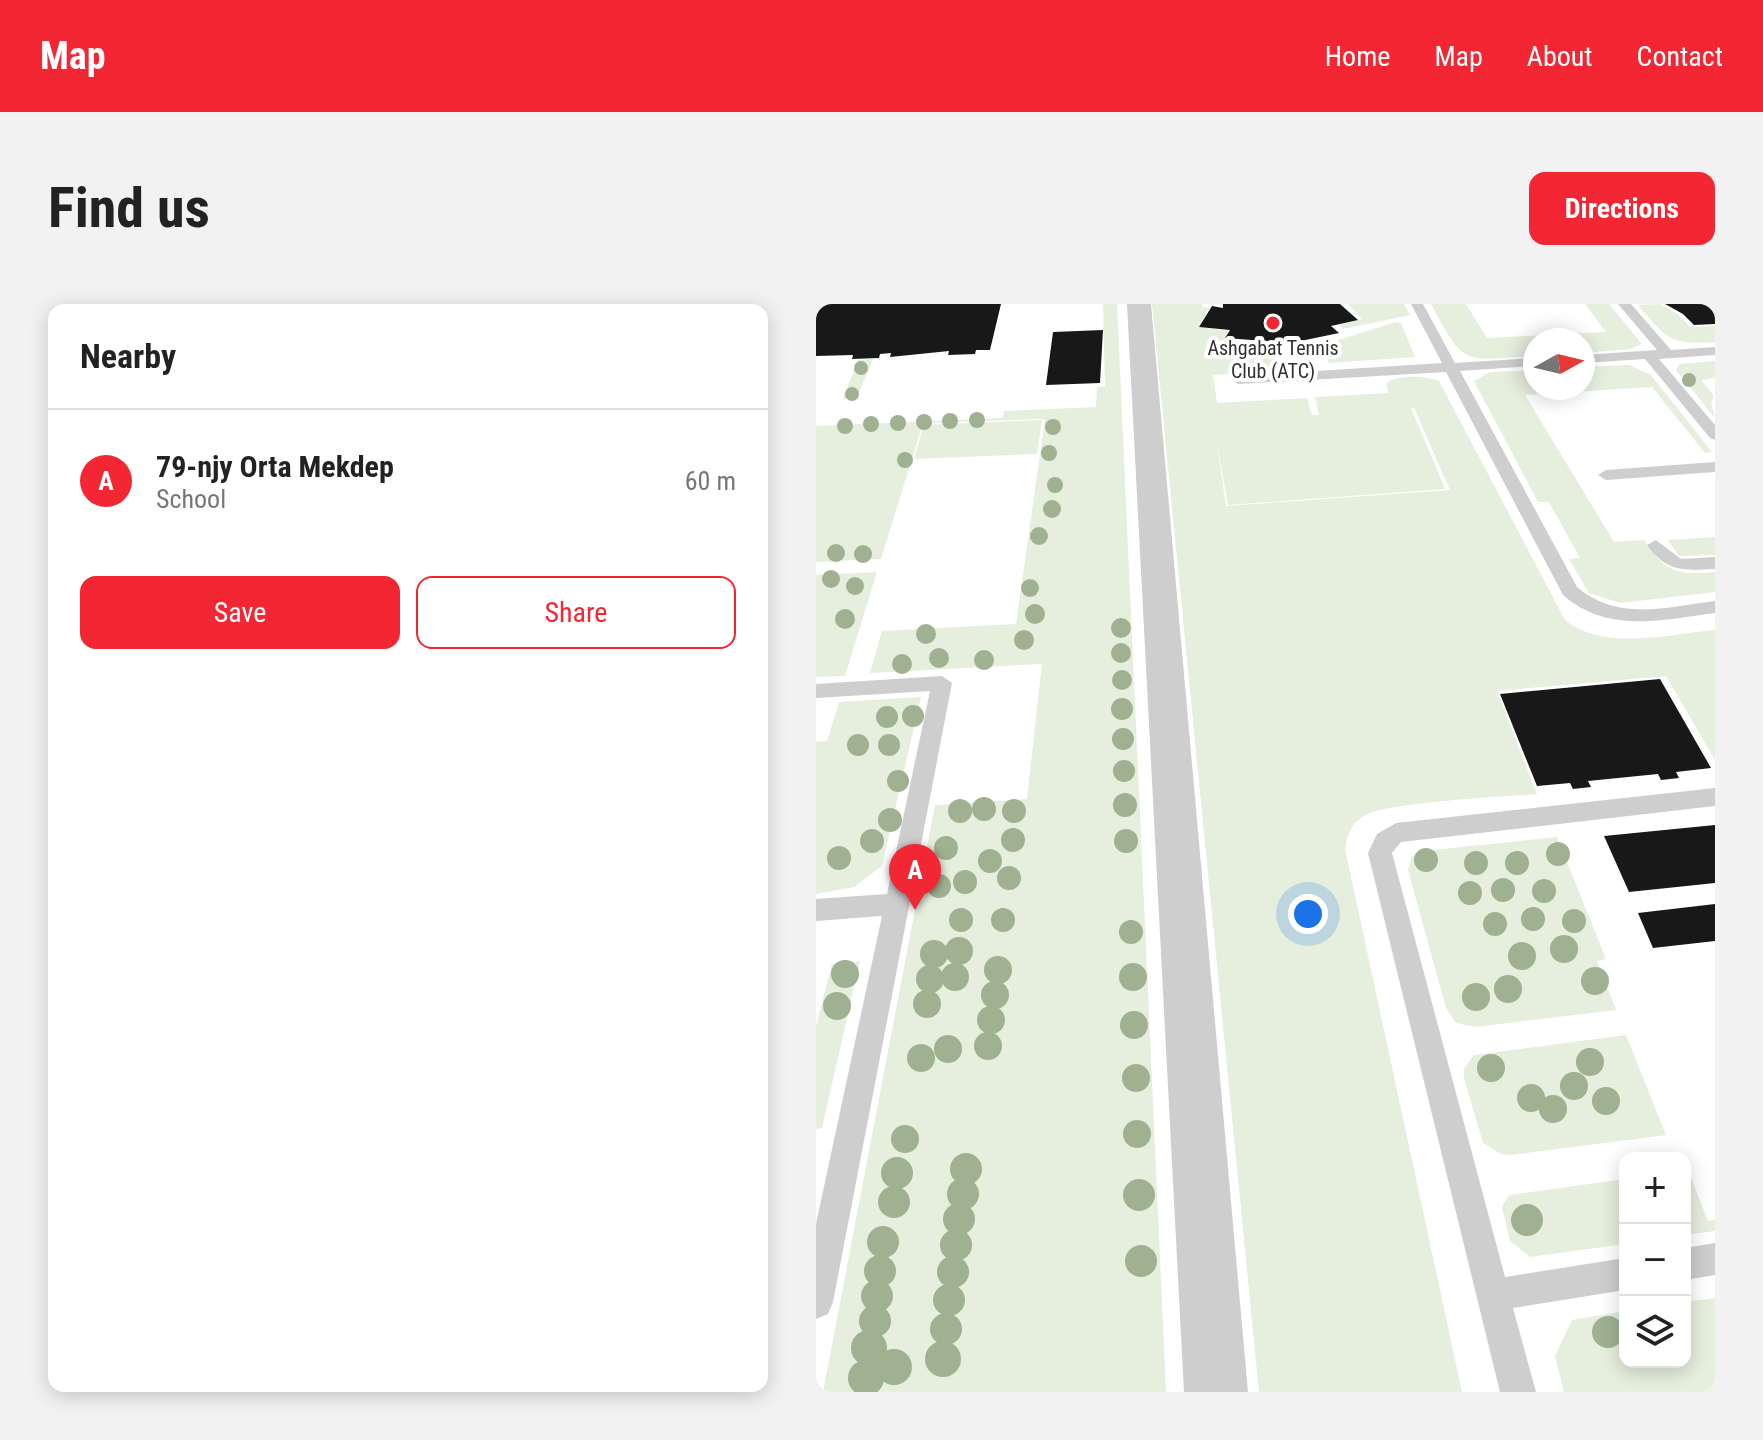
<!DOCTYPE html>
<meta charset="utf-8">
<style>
:root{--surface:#fff;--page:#f2f2f2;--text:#222;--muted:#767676;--line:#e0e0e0;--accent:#f32733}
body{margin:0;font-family:"Roboto Condensed",sans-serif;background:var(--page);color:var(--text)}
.controls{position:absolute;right:24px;bottom:24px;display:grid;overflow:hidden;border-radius:16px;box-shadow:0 4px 20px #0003}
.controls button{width:72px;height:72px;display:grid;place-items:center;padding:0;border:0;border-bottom:2px solid var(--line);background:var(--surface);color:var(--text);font:40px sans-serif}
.compass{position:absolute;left:707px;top:24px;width:72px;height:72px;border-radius:50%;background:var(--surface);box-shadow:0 4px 20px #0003;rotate:82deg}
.you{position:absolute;left:492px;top:610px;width:28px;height:28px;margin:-20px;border:6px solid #fff;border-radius:50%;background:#1a73e8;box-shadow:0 0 0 12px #1a73e833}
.badge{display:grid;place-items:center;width:52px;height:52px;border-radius:50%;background:var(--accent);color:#fff;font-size:26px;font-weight:700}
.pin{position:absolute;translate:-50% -66px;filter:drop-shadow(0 2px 4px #0008)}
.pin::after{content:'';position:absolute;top:42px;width:28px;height:24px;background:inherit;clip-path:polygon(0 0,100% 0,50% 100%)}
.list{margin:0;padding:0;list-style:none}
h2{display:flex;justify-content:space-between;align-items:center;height:104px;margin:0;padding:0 32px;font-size:34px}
h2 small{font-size:26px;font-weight:400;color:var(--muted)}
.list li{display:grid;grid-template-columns:52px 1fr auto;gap:24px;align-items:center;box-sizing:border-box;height:144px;padding:0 32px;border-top:2px solid var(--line)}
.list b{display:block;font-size:30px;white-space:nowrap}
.list p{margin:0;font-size:26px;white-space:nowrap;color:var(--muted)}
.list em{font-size:26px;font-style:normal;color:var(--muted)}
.actions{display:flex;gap:16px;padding:24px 32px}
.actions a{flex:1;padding:18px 0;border:2px solid var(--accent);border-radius:16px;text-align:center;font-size:28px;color:var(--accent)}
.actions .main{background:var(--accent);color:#fff}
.icon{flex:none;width:44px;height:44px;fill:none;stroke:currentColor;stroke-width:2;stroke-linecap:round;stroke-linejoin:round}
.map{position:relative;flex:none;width:899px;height:1088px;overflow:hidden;border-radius:16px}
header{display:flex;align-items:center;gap:48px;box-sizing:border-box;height:112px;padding:0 40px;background:var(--accent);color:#fff}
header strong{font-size:38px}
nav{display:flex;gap:44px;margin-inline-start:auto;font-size:28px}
.intro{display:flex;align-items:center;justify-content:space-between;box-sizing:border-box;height:192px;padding:0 48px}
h1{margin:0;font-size:56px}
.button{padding:20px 36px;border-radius:16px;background:var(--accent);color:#fff;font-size:28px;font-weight:700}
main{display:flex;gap:48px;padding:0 48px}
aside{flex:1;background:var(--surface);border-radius:16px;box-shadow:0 4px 20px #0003}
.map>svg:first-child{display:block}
</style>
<header>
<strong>Map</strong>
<nav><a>Home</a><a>Map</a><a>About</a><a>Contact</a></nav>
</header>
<div class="intro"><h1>Find us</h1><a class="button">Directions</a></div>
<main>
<aside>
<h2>Nearby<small></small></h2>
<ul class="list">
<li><span class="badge">A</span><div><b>79-njy Orta Mekdep</b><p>School</p></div><em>60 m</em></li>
</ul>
<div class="actions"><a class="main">Save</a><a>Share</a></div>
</aside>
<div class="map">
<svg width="899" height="1088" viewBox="0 0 899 1088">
<rect width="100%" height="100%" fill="#fff"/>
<path fill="#e6eede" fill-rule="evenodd" d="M287,0H301L350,1088H7L119,501L211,495L226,360L54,369L66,327L200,320L229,115L107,119L65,255L0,258V122L186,114L188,107L280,103L281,83L289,82Z
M336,0H386V3L393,4L383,23L412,27L408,35L451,40L452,46H459L465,67L397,71L401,99L491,94L496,111H503L499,93L573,89L570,80C580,70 609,72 623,77L749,316C789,348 852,330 899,326V456L850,372L681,387L721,490C687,493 567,498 546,513C534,521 531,532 529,545L646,1088H443ZM595,104H598L634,186L410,202L400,134L412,201L629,185Z
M532,0H588L594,11L527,25L523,21L546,15Z
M615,0H650L671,34L790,28L769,0H793L826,40L815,45L767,49V36H719V52C647,56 650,65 615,0Z
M843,0L862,10L874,23L899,22V38C853,41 851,35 822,1Z
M580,18L585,19L599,53L513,59L506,41Z
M57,55L41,93L27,95L42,56Z
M899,57V74L885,76L898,92L895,99L899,114L860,66L864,60Z
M813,61L835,71L896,148L889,149L836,83L709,91L798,238L828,236C850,269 861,271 899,268V288L804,299L773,289L753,255L764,254L733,198H722L658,77L674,68L719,66V84H767V63Z
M226,116L221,150L98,155L108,121Z
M899,233V251L863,252L852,236Z
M61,268L29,372L0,373V271Z
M105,393L66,562L38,583L0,590V438L11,437L23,398Z
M741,533L790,655L781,657L800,706L659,723L640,719L630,704L592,566L596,552L608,547Z
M44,657L6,824L0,825V722L16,660Z
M810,731L850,831L695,851L685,850L667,839L648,774V765L658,751Z
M872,866L892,917L899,916V927L869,931Z
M809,875V940L714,953L694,937L686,903L693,891Z
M899,994V1088H748L739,1052L756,1016L809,1007V1058H869V998Z"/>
<path fill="#181818" d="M0,0H185L174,46H160L159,50L132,51L133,47L74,53L75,49L64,50L63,54L36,55L37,51L0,52Z
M407,0H524L542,16L515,22L523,29L475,39L409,34L414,26L383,23L396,2L407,4Z
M849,0H899V20L878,21L867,10Z
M287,26L284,79L230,81L237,28Z
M844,375L895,464L860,468L863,474L845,476L842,470L772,477L775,483L757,485L754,479L721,482L684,390Z
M899,521V579L813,588L788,532Z
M899,600V637L837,644L822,609Z"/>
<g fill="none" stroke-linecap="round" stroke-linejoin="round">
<path fill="#cecece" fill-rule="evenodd" d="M595,0H607L639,59L719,54V62L644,67L761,283C802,318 851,303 899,297V309C845,316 792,330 747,291L630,68L422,80L415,76L422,72L626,59Z
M802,0H815L855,46L899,43V51L843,55L899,121V136L894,134L829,55L767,59V51L841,46Z
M899,158V168L790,176L782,171L790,166Z
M840,236L865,255L899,253V265C869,267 850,268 831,241Z
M126,372L136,379L17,998L12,1010L0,1015V920L66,612L0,617V595L71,590L114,387L0,394V380Z
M899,484V502L585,538L576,549L689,973L809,954V986L697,1004L720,1088H684L552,549L561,530L580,519Z
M899,939V971L869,976V944Z"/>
<path fill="#cecece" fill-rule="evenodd" d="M311,0H335L432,1088H368Z"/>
</g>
<g fill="#a0b192">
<circle cx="45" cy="64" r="7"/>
<circle cx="873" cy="76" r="7"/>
<circle cx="36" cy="90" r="7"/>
<circle cx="161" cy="116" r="8"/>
<circle cx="134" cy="117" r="8"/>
<circle cx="108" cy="118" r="8"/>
<circle cx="82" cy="119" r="8"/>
<circle cx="55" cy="120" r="8"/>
<circle cx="29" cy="122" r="8"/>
<circle cx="237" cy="123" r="8"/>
<circle cx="233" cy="149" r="8"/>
<circle cx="89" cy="156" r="8"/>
<circle cx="239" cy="181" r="8"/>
<circle cx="236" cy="205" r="9"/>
<circle cx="223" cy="232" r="9"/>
<circle cx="20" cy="249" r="9"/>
<circle cx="47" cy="250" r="9"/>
<circle cx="15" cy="275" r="9"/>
<circle cx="39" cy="282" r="9"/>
<circle cx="214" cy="284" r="9"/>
<circle cx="219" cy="310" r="10"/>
<circle cx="29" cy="315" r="10"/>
<circle cx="305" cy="324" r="10"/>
<circle cx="110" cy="330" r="10"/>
<circle cx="208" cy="336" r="10"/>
<circle cx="305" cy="349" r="10"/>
<circle cx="123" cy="354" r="10"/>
<circle cx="168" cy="356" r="10"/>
<circle cx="86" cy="360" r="10"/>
<circle cx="306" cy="376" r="10"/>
<circle cx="306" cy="405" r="11"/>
<circle cx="97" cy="412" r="11"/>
<circle cx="71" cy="413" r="11"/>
<circle cx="307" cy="435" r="11"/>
<circle cx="42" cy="441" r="11"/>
<circle cx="73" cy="441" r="11"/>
<circle cx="308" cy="467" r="11"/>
<circle cx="82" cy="477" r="11"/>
<circle cx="309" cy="501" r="12"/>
<circle cx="168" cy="505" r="12"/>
<circle cx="144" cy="507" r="12"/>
<circle cx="198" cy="507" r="12"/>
<circle cx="74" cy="516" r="12"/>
<circle cx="197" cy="536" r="12"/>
<circle cx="56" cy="537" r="12"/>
<circle cx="310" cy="537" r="12"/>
<circle cx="130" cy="544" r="12"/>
<circle cx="742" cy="550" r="12"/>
<circle cx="23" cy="554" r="12"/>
<circle cx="610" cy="556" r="12"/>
<circle cx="174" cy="557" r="12"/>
<circle cx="660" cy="559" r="12"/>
<circle cx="701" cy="559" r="12"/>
<circle cx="193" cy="574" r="12"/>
<circle cx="149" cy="578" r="12"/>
<circle cx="123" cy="582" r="12"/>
<circle cx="687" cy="586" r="12"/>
<circle cx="728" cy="587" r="12"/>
<circle cx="654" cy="589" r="12"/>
<circle cx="717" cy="615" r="12"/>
<circle cx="145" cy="616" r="12"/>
<circle cx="187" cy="616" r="12"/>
<circle cx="758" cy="617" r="12"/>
<circle cx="679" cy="620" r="12"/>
<circle cx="315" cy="628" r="12"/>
<circle cx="748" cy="645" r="14"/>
<circle cx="143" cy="647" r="14"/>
<circle cx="118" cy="650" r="14"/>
<circle cx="706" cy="652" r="14"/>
<circle cx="182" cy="666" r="14"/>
<circle cx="29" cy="670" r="14"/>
<circle cx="139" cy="673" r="14"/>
<circle cx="317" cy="673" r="14"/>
<circle cx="114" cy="675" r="14"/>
<circle cx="779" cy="677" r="14"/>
<circle cx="692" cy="685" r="14"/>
<circle cx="179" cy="691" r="14"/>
<circle cx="660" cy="693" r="14"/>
<circle cx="111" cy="700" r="14"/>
<circle cx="21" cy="702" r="14"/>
<circle cx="175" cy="716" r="14"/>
<circle cx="318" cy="721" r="14"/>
<circle cx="172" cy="742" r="14"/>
<circle cx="132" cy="745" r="14"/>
<circle cx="105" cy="754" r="14"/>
<circle cx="774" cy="758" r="14"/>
<circle cx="675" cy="764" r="14"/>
<circle cx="320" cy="774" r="14"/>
<circle cx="758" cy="782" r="14"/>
<circle cx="715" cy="794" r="14"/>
<circle cx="790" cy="797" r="14"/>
<circle cx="737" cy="805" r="14"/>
<circle cx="321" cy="830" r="14"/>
<circle cx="89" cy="835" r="14"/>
<circle cx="150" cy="865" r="16"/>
<circle cx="81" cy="869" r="16"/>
<circle cx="147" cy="890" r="16"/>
<circle cx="323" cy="891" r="16"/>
<circle cx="78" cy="898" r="16"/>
<circle cx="143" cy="915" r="16"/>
<circle cx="711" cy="916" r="16"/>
<circle cx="67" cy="938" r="16"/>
<circle cx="140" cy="941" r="16"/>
<circle cx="325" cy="957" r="16"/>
<circle cx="64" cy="967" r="16"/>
<circle cx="137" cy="968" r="16"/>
<circle cx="61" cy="992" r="16"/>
<circle cx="133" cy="996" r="16"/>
<circle cx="59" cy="1017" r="16"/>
<circle cx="130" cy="1025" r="16"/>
<circle cx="792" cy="1028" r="16"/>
<circle cx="53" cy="1044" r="18"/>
<circle cx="127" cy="1055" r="18"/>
<circle cx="78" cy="1063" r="18"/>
<circle cx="50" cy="1074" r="18"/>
</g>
<circle fill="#f32733" stroke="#fff" stroke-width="3" cx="457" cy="19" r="8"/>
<g text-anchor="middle" stroke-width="8" stroke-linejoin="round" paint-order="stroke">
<g font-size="20" fill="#313131" stroke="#fff">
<text x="457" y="51">Ashgabat Tennis<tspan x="457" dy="23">Club (ATC)</tspan></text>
</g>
</g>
</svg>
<div class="controls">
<button>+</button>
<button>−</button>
<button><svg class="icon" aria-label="layers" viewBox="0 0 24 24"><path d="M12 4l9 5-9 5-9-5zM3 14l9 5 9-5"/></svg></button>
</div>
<svg class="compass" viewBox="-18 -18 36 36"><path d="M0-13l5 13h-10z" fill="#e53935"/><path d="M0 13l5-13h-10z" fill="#767676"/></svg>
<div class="you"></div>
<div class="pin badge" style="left:99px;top:606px">A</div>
</div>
</main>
